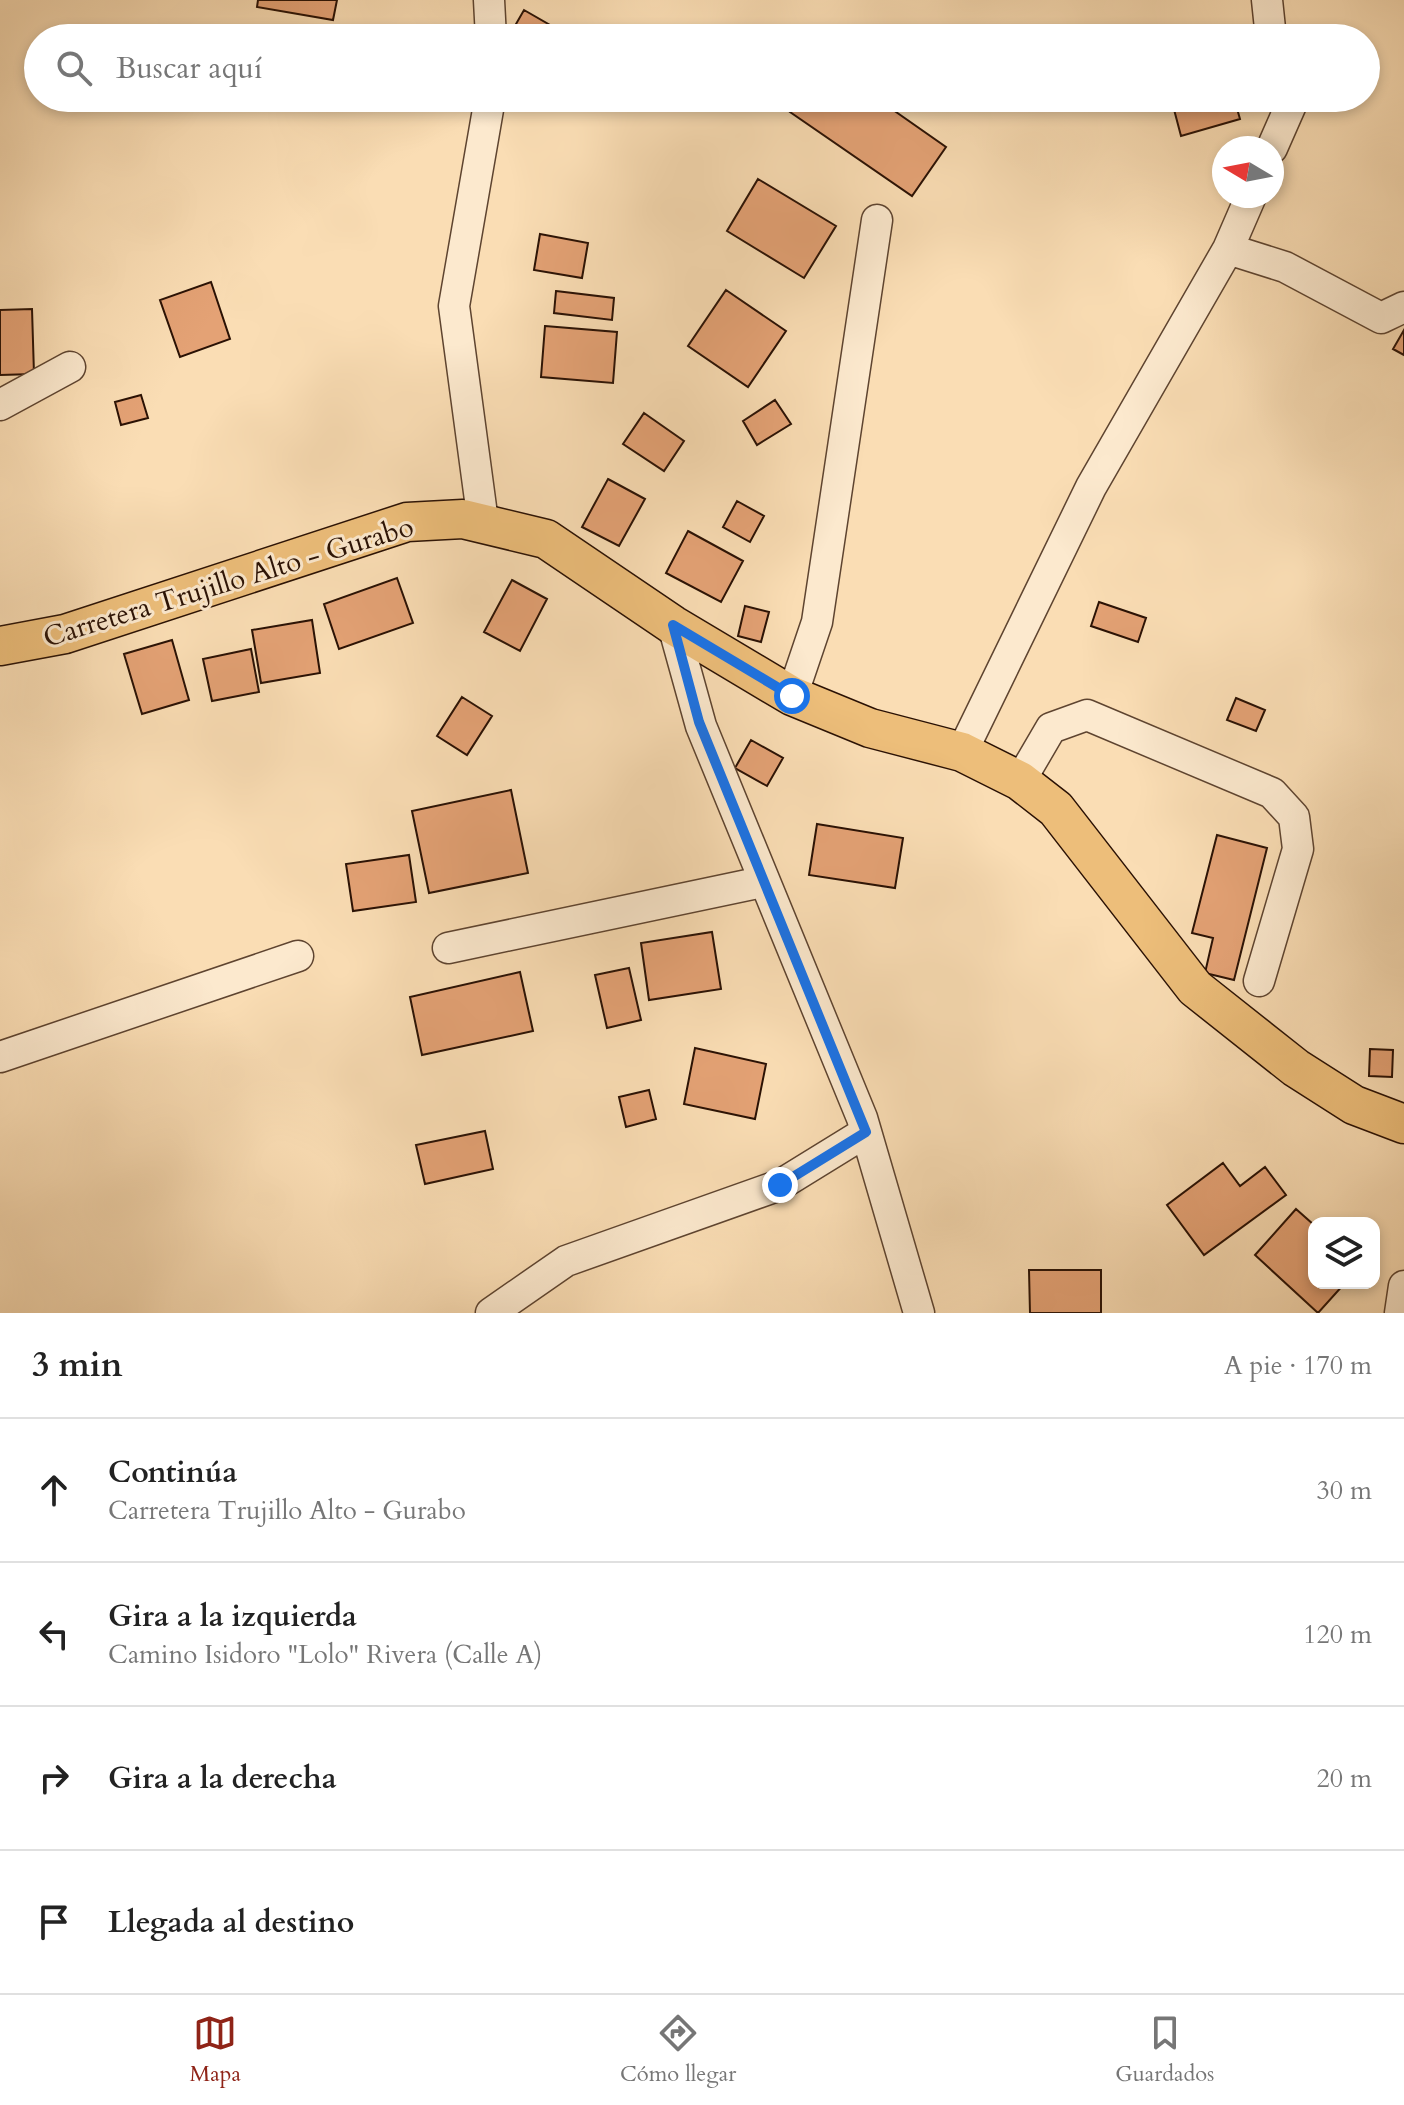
<!DOCTYPE html>
<html lang="es">
<meta charset="utf-8">
<style>
:root{--surface:#fff;--page:#f6f6f6;--text:#222;--muted:#767676;--line:#e0e0e0;--accent:#8f2418}
body{margin:0;font-family:Cardo,serif;background:var(--page);color:var(--text)}
.controls{position:absolute;right:24px;bottom:24px;display:grid;overflow:hidden;border-radius:16px;box-shadow:0 4px 12px #0003}
.controls button{width:72px;height:72px;display:grid;place-items:center;padding:0;border:0;border-bottom:2px solid var(--line);background:var(--surface);color:var(--text);font:40px sans-serif}
.compass{position:absolute;left:1212px;top:136px;width:72px;height:72px;border-radius:50%;background:var(--surface);box-shadow:0 4px 12px #0003;rotate:280deg}
.stop{position:absolute;width:24px;height:24px;margin:-18px;border:6px solid #1a73e8;border-radius:50%;background:#fff}
.stop.end{background:#1a73e8;border-color:#fff;box-shadow:0 2px 8px #0008}
.list{margin:0;padding:0;list-style:none}
h2{display:flex;justify-content:space-between;align-items:center;height:104px;margin:0;padding:0 32px;font-size:34px}
h2 small{font-size:26px;font-weight:400;color:var(--muted)}
.list li{display:grid;grid-template-columns:52px 1fr auto;gap:24px;align-items:center;box-sizing:border-box;height:144px;padding:0 32px;border-top:2px solid var(--line)}
.list b{display:block;font-size:30px;white-space:nowrap}
.list p{margin:0;font-size:26px;white-space:nowrap;color:var(--muted)}
.list em{font-size:26px;font-style:normal;color:var(--muted)}
.icon{flex:none;width:44px;height:44px;fill:none;stroke:currentColor;stroke-width:2;stroke-linecap:round;stroke-linejoin:round}
.map{position:relative;flex:none;width:1404px;height:1313px;overflow:hidden}
.search{position:absolute;background:var(--surface);box-shadow:0 4px 12px #0003;left:24px;right:24px;top:24px;height:88px;display:flex;align-items:center;gap:20px;box-sizing:border-box;padding:0 28px;border-radius:44px;color:var(--muted);font-size:30px}
.sheet{height:680px;background:var(--surface)}
nav{display:flex;justify-content:space-around;align-items:center;box-sizing:border-box;height:112px;border-top:2px solid var(--line);background:var(--surface);font-size:22px;color:var(--muted)}
nav a{display:grid;justify-items:center;gap:4px}
nav .on{color:var(--accent)}
.map>svg:first-child{display:block}
</style>
<div class="map">
<svg width="1404" height="1313" viewBox="0 0 1404 1313">
<rect width="100%" height="100%" fill="#faddb4"/>
<filter id="stains"><feTurbulence type="fractalNoise" baseFrequency=".0025" numOctaves="4"/><feColorMatrix values="0 0 0 0 .2 0 0 0 0 .09 0 0 0 0 .02 0 0 0 .5 -.17"/></filter>
<radialGradient id="worn" r=".72"><stop offset=".6" stop-color="#630" stop-opacity="0"/><stop offset="1" stop-color="#630" stop-opacity=".3"/></radialGradient>
<path fill="#e4a275" stroke="#2a1104" stroke-width="2" d="M258,0H337L333,20L257,7Z
M524,10L569,36L568,38H508Z
M799,98H876L946,147L912,196L790,112Z
M1171,98H1234L1240,119L1181,136Z
M758,179L836,226L804,278L727,231Z
M540,234L588,243L582,278L534,270Z
M211,282L230,339L180,357L160,300Z
M726,290L786,331L748,387L688,346Z
M556,291L614,298L612,320L554,313Z
M32,309L34,374L0,375V310Z
M545,326L617,332L613,383L541,377Z
M1404,330V355L1393,349Z
M141,395L148,418L121,425L115,402Z
M775,400L791,424L757,445L743,421Z
M644,413L684,441L664,471L623,444Z
M608,479L645,499L619,546L582,527Z
M737,501L764,516L750,542L723,527Z
M688,531L743,561L721,602L666,573Z
M397,578L413,623L339,649L324,604Z
M512,580L547,599L520,651L484,632Z
M1099,602L1146,618L1138,642L1091,626Z
M745,606L769,612L761,642L738,636Z
M312,620L320,673L261,683L252,630Z
M172,640L189,700L142,714L124,654Z
M251,649L259,692L212,701L203,659Z
M462,697L492,716L467,755L437,736Z
M1236,698L1265,710L1256,731L1227,720Z
M751,740L783,758L767,786L735,768Z
M511,790L528,873L429,893L412,811Z
M817,824L903,838L895,888L809,875Z
M1217,835L1267,848L1234,980L1205,973L1213,938L1192,933Z
M409,855L416,902L353,911L346,864Z
M712,932L721,989L649,1000L641,943Z
M629,968L641,1020L607,1028L595,975Z
M520,972L533,1031L422,1055L410,997Z
M695,1048L766,1064L755,1119L684,1104Z
M1370,1049L1393,1050L1392,1077L1369,1076Z
M649,1090L656,1119L626,1127L619,1097Z
M485,1131L493,1169L425,1184L416,1145Z
M1223,1163L1240,1186L1265,1167L1286,1195L1204,1255L1167,1205Z
M1296,1209L1314,1225V1283H1345L1318,1313L1255,1255Z
M1029,1270H1101V1313H1030Z"/>
<g fill="none" stroke-linecap="round" stroke-linejoin="round">
<g stroke="#5e4430" stroke-width="33">
<path id="minor" d="M489,0L491,38
M1267,0L1271,38
M1272,148L1294,98
M1228,249L1251,196
M0,405L70,367
M483,522L454,306L490,98
M673,625L701,726L862,1118L919,1313
M792,696L817,622L877,220
M962,752L1091,487L1228,249L1285,267L1381,318L1404,307
M1020,781L1051,728L1087,715L1272,793L1294,817L1298,849L1259,981
M448,948L762,882
M0,1057L298,956
M491,1313L566,1261L780,1185L866,1132
M1400,1313L1404,1286"/>
</g>
<g stroke="#2a1104" stroke-width="41">
<path id="major" d="M0,646L65,634L407,522L463,519L546,539L673,625L792,696L870,728L962,752L1020,781L1056,809L1195,988L1296,1068L1354,1105L1404,1124"/>
</g>
<use href="#minor" stroke="#fce9ce" stroke-width="30"/>
<use href="#major" stroke="#edbe7a" stroke-width="38"/>
</g>
<g fill="none" stroke-linecap="round" stroke-linejoin="round">
<path stroke="#1a73e8" stroke-width="10" d="M780,1185L866,1132L699,722L673,625L792,696"/>
</g>
<g text-anchor="middle" stroke-width="6" stroke-linejoin="round" paint-order="stroke">
<g font-size="28" fill="#2a1104" stroke="#fce9ce">
<text transform="translate(228 581) rotate(-17)" y="10">Carretera Trujillo Alto - Gurabo</text>
</g>
</g>
<rect width="100%" height="100%" filter="url(#stains)"/>
<rect width="100%" height="100%" fill="url(#worn)"/>
</svg>
<div class="controls">
<button><svg class="icon" aria-label="layers" viewBox="0 0 24 24"><path d="M12 4l9 5-9 5-9-5zM3 14l9 5 9-5"/></svg></button>
</div>
<svg class="compass" viewBox="-18 -18 36 36"><path d="M0-13l5 13h-10z" fill="#e53935"/><path d="M0 13l5-13h-10z" fill="#767676"/></svg>
<div class="stop" style="left:792px;top:696px"></div>
<div class="stop end" style="left:780px;top:1185px"></div>
<div class="search"><svg class="icon" aria-label="search" viewBox="0 0 24 24"><circle cx="10" cy="10" r="6"/><path d="M15 15l6 6"/></svg>Buscar aquí</div>
</div>
<section class="sheet">
<h2>3 min<small>A pie · 170 m</small></h2>
<ul class="list">
<li><svg class="icon" aria-label="ahead" viewBox="0 0 24 24"><path d="M12 20V5M6 11l6-6 6 6"/></svg><div><b>Continúa</b><p>Carretera Trujillo Alto - Gurabo</p></div><em>30 m</em></li>
<li><svg class="icon" aria-label="left" viewBox="0 0 24 24"><path d="M17 20v-9H6M10 6l-5 5 5 5"/></svg><div><b>Gira a la izquierda</b><p>Camino Isidoro &quot;Lolo&quot; Rivera (Calle A)</p></div><em>120 m</em></li>
<li><svg class="icon" aria-label="right" viewBox="0 0 24 24"><path d="M7 20v-9h11M14 6l5 5-5 5"/></svg><div><b>Gira a la derecha</b></div><em>20 m</em></li>
<li><svg class="icon" aria-label="arrive" viewBox="0 0 24 24"><path d="M6 21V4h12l-3 4 3 4H6"/></svg><div><b>Llegada al destino</b></div></li>
</ul>
</section>
<nav>
<a class="on"><svg class="icon" aria-label="map" viewBox="0 0 24 24"><path d="M3 6l6-2 6 2 6-2v14l-6 2-6-2-6 2zM9 4v14M15 6v14"/></svg>Mapa</a>
<a><svg class="icon" aria-label="directions" viewBox="0 0 24 24"><path d="M12 3l9 9-9 9-9-9zM9 14v-3h6M13 9l2 2-2 2"/></svg>Cómo llegar</a>
<a><svg class="icon" aria-label="saved" viewBox="0 0 24 24"><path d="M7 4h10v16l-5-4-5 4z"/></svg>Guardados</a>
</nav>
